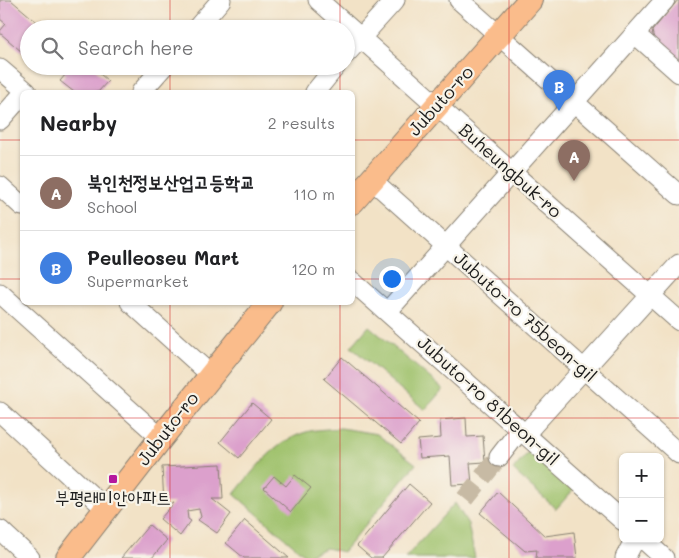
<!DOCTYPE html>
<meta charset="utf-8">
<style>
:root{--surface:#fff;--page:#f6f6f6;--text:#202124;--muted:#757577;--line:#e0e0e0;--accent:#111827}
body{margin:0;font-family:Mali,"Poor Story",sans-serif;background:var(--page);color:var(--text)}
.controls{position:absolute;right:15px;bottom:15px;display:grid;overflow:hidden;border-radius:8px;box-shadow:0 1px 4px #0004}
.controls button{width:45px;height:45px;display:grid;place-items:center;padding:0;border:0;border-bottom:1px solid var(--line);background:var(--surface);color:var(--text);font:25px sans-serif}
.you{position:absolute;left:391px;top:278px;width:18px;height:18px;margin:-12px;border:4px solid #fff;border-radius:50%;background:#1a73e8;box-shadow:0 0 0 8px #1a73e833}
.badge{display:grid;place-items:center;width:32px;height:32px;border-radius:50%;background:var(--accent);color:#fff;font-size:16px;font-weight:700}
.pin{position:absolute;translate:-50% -41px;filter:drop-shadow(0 1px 2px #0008)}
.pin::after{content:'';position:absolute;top:26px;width:18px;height:15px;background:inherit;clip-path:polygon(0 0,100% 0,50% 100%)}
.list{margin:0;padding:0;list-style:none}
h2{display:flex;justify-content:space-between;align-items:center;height:65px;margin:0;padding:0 20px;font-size:21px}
h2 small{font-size:16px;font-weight:400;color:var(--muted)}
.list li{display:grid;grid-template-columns:32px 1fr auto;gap:15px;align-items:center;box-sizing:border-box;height:75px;padding:0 20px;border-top:1px solid var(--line)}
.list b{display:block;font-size:19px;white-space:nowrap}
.list p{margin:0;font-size:16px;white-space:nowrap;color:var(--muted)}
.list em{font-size:16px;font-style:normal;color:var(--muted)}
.icon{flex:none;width:28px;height:28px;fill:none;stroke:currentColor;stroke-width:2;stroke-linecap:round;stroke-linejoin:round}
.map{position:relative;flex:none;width:679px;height:558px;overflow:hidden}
.search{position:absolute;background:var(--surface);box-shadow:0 1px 4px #0004;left:20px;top:20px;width:335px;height:55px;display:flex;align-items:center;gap:12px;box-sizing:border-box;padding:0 18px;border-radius:28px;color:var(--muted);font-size:19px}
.panel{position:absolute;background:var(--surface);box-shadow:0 1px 4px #0004;left:20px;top:90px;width:335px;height:215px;border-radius:8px}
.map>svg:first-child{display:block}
</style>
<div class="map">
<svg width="679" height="558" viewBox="0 0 679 558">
<rect width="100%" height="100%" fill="#f7f3e8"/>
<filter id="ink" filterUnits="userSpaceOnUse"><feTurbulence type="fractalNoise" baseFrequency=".02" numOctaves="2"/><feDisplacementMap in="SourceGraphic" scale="10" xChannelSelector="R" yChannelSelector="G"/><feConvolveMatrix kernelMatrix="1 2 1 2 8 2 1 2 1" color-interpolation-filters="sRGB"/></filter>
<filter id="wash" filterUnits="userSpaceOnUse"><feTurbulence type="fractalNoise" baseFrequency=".0096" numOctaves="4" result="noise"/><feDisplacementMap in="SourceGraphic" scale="20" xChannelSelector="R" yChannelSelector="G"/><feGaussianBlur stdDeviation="1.12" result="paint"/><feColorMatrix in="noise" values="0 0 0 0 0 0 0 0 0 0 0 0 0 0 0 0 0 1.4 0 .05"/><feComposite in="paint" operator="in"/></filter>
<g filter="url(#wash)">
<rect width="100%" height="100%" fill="#f2e2c6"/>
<path fill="#9ec16b" stroke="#5d6e44" d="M369,326L443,389L425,410L351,347Z
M341,428L377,434L416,464L343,552L326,548L306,556L234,494C255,469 276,439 310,431C320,429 331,429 341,428Z
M531,449L575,488L556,509L513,470Z
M455,503L468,524L475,558H405Z"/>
<g id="blocks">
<path fill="#dca0cc" d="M0,0H11L45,29H29V44L22,52L0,33V31L6,24L0,19Z
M678,0H679V61L654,39L652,31Z
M57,66H91L108,81L98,92H74L60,81L66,74Z
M342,357L419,423L401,444L324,379Z
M252,403L271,419L239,458L220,442Z
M466,418L467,437L483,436L485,462L470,463L472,484L452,485L450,456L420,458L418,440L441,438L440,420Z
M221,464L223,499H212L231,514L217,533L198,520L201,517L199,509L187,511L188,519L191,521L180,536L160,519L174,503H164L162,467Z
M295,475L311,488L291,512L264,488L274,476L286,486Z
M409,484L430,502L382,558H371L357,546Z
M498,492L545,536L574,532L577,558H536L537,550L525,551L480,513Z
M245,520L289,558H244L226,543Z
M149,525L167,540L152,558H121Z"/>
</g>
</g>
<g filter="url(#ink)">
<use href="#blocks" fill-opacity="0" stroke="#877f71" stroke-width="1"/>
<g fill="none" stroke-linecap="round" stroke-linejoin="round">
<path stroke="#c7baa4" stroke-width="19" stroke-dasharray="19 9" stroke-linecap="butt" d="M465,499L499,457"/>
<g stroke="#877f71" stroke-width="21">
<path id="minor" d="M318,0L679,321
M459,0L679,195
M196,29L221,0
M635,34L679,73
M346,54L395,0
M0,69L27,92
M141,92L164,66
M315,92L336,66
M0,120L22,95
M372,180L679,454
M0,186L22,206
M352,281L623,521
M0,293L161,438
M130,302L211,375
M387,312L665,0
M0,412L106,509
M525,434L679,264
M499,457L520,430
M0,530L30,558
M643,539L664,558
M625,558L635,539"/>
</g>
<g stroke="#877f71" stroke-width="26">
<path id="major" d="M352,202L530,0
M68,558L161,438L270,302"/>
</g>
<use href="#minor" stroke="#fff" stroke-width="19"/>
<use href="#major" stroke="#fabc8b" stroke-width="24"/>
</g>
</g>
<path fill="none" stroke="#d62828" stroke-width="1" stroke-opacity="0.55" d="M170,0V29M340,0V29M509,0V558M170,66V92M340,66V92M0,140H22M352,140H679M0,279H22M352,279H679M170,302V558M340,302V558M0,418H679"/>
<rect fill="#b5179e" stroke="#f7f3e8" stroke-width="2" x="108" y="474" width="10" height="10" rx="2.5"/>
<g text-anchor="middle" stroke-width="4.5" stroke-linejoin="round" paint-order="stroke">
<g font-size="18" fill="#1c1c1c" stroke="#f7f3e8">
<text transform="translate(441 101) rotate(-48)" y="6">Jubuto-ro</text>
<text transform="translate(510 171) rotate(42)" y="6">Buheungbuk-ro</text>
<text transform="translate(525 317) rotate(42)" y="6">Jubuto-ro 75beon-gil</text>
<text transform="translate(488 401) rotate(42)" y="6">Jubuto-ro 81beon-gil</text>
<text transform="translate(168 429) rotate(-52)" y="6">Jubuto-ro</text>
</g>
<g font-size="18" fill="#1c1c1c" stroke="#f7f3e8">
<text x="113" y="504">부평래미안아파트</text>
</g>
</g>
</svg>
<div class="controls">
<button>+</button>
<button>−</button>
</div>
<div class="you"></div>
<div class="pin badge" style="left:574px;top:181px;background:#8d6e63">A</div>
<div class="pin badge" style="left:559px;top:111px;background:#3f7fe0">B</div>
<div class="search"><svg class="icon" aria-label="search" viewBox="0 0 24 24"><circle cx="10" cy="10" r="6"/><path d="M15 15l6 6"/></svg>Search here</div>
<section class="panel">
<h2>Nearby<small>2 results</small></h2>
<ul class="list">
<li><span class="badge" style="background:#8d6e63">A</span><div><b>북인천정보산업고등학교</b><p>School</p></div><em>110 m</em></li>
<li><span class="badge" style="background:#3f7fe0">B</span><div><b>Peulleoseu Mart</b><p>Supermarket</p></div><em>120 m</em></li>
</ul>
</section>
</div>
